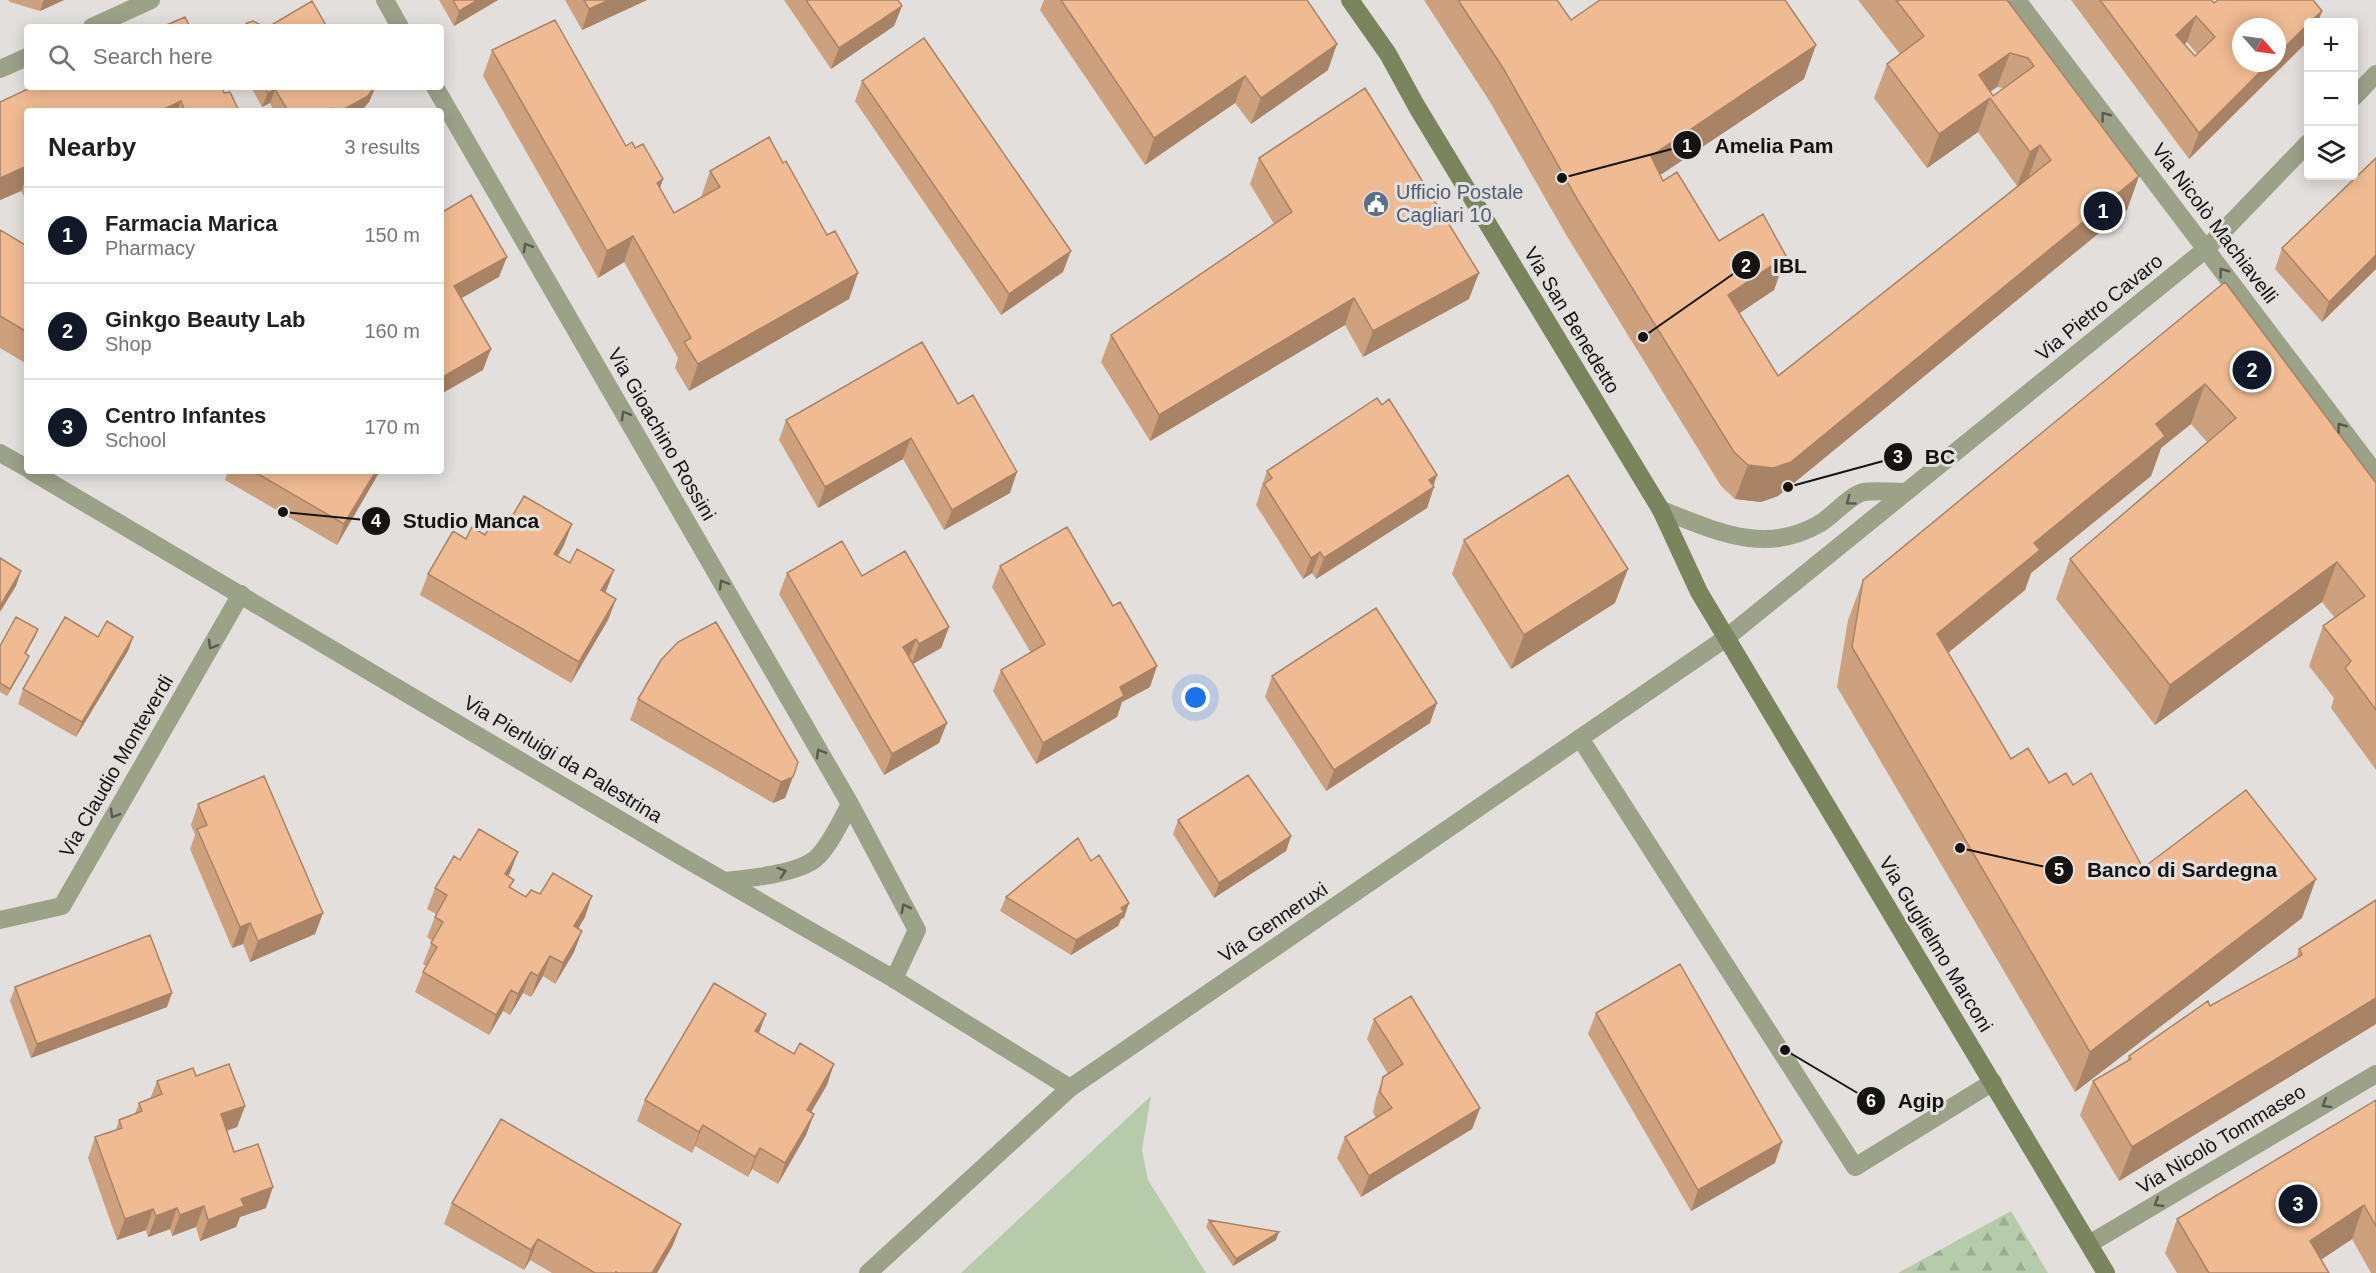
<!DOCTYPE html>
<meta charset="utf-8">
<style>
:root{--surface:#fff;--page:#f2f2f2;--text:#202124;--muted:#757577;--line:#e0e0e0;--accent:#111827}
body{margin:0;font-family:Arial,sans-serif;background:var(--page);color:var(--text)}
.controls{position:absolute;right:18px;top:18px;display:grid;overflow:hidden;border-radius:6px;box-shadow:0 3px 15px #0003}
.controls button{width:54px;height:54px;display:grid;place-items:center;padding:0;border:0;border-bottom:2px solid var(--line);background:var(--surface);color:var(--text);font:30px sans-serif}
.compass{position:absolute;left:2232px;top:18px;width:54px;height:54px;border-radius:50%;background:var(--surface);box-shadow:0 3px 15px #0003;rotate:118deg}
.you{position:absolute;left:1196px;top:698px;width:21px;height:21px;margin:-15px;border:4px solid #fff;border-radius:50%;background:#1a73e8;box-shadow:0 0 0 9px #1a73e833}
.badge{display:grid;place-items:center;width:39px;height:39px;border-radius:50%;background:var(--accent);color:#fff;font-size:20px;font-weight:700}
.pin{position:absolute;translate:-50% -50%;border:3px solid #fff;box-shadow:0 2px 6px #0006}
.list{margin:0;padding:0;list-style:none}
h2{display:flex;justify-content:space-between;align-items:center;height:78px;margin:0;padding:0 24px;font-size:26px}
h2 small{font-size:20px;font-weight:400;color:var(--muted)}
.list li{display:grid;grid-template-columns:39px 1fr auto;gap:18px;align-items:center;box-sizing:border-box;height:96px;padding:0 24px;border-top:2px solid var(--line)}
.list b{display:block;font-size:22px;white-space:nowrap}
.list p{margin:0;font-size:20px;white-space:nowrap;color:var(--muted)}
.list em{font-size:20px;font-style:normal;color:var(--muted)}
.icon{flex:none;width:33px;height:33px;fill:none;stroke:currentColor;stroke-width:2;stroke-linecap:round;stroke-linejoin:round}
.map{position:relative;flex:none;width:2376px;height:1273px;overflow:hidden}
.search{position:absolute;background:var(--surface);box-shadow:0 3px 15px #0003;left:24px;top:24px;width:420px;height:66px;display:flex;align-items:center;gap:15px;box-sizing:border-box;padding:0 21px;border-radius:6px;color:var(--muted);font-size:22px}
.panel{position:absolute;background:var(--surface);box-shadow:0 3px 15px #0003;left:24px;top:108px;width:420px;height:366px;border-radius:6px}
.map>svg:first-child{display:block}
</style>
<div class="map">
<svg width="2376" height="1273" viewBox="0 0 2376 1273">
<defs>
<pattern id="forest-firs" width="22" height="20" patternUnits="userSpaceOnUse" patternTransform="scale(1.5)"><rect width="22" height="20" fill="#b5cbaa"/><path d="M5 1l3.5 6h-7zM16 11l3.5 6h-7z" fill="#9bad91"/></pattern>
</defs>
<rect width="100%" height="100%" fill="#e3dfdd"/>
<path fill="#b5cbaa" d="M1151,1096L1142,1150L1148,1180L1206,1273H961Z"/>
<path fill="url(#forest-firs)" d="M2011,1211L2048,1273H1898Z"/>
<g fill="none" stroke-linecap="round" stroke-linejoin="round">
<path stroke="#9ba288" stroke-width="18" d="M1580,738L1855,1167L1993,1082"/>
<path stroke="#9ba288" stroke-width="18" d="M385,0L400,27
M2017,0L2376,474
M92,27L151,0
M0,69L27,57
M435,87L850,804L917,930L894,979
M1661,510C1715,530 1763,556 1819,524C1832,517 1851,494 1864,492C1877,490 1893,492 1906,492
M724,881C750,878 788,875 811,862C826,854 842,819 850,804
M0,920L62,906L241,594
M2089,1244L2376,1074
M868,1273L1070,1088"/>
<path stroke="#9ba288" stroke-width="18" d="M2354,97L2376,74
M0,453L27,468
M31,471L686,859L894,979L1070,1088L1726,638L2206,249L2308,143"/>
<path stroke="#7a845d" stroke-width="18" d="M1350,0L1388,54L1417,107L1661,510L1699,592L2106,1273"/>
</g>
<path fill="#cea17e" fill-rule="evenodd" d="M8,0H64L40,11L10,2Z
M439,0H498L454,26Z
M565,0H647L582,30Z
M784,0H898L902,6L894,26L831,69Z
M1044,0H1307L1328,70L1251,124L1235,103L1145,165L1040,10Z
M1424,0H1557L1571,20L1804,79L1660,175L1663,181L1719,241L1786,256L1774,290L1739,313L1778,376L2022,183L2017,186L1978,132L1927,168L1874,98L1887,64L1900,54L1858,0H2007L2139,176L2127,210L1778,496L1761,502L1735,499L1721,486L1568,238L1490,102ZM1997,87L2003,88L1993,96L1990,92Z
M2071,0H2211L2214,3L2322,11L2318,22H2308V41L2189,159ZM2187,42L2197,54L2195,56L2184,44Z
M492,50L626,146L635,148L663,179L660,188L674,213L701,197L710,171L783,163L827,235L858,273L849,299L689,391L675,368L678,358L624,262L598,278L483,76Z
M862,81L1063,272L1001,315L855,101Z
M251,87H375L369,102L361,111H274L270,103L262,107Z
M224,93L239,111H27V202L21,191L0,200V102Z
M1259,158L1469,299L1363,357L1345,325L1150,441L1101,362L1111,335L1274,224L1250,184Z
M2376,158V269L2322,322L2275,269L2282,248Z
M0,230L27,246V364L0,348Z
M2225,282L2376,483V770L2331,708L2334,698L2309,666L2323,626L2335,618L2322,602L2155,725L2056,599L2070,559L2207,442L2191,424L2161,448L2151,476L2031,573L2025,590L1948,653L2011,759L2049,783L2073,785L2143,868L2302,918L2075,1092L1837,687L1848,620L1863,580Z
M958,404L1010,493L944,530L903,459L818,508L779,440L786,420Z
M1382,405L1437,475L1427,508L1316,579L1312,573L1303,579L1256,505L1260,493V491L1267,471Z
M228,471H380L337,545L225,480Z
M506,527L564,545L558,556L570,563L614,570L605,593L616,599L608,620L571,683L420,595L428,574L466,539L485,535Z
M1464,540L1615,603L1511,669L1452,574Z
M1000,566L1150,687L1122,702L1117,717L1036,764L993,691L1001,670L1031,653L992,587Z
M787,573L862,576L949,627L941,648L913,664L939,743L884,775L779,594Z
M35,637L26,653L29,656L26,663L7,696L0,692V646Z
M98,637H133L128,651L76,737L18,704L23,689Z
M1272,676L1430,723L1326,791L1265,697Z
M638,699L798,762L785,798L773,803L630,720Z
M198,804L323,913L315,934L250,962L243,944L232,948L190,849L195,835L191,825Z
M1178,820L1291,836L1286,851L1214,898L1173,834Z
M460,860L510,873L508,876L511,888L526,897L585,917L578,929L582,931L574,952L555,984L543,976L531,997L523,993L510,1015L503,1011L489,1035L415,992L423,972L426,966L423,964L432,941L427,937L436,914L427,909L435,888Z
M1006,897L1124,918L1121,919L1118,926L1071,955L1000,911Z
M2376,900V1024L2119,1181L2080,1115L2093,1081L2127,1061L2129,1056L2210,1006L2296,959L2299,949Z
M15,987L167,1007L31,1058L10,1001Z
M1596,1013L1775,1163L1691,1211L1588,1034Z
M766,1014L759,1033L827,1085L811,1112L814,1114L806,1135L778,1184L752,1169L748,1177L695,1146L692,1153L637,1121L645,1100Z
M1374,1019L1480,1108L1472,1129L1361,1197L1337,1158L1345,1137L1376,1118L1373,1112L1376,1098L1383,1077L1388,1074L1367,1039Z
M196,1076L245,1106L237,1127L227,1131L234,1152L266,1208L240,1217L236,1227L200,1241L196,1227L172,1236L170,1229L148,1237L146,1230L117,1240L88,1158L95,1137L116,1130L119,1120L135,1114L139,1103L150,1099L157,1081Z
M2376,1100V1273H2371L2352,1239L2321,1260L2329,1273H2177L2165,1253L2177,1219Z
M452,1203L673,1245L657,1273H552L530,1260L524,1270L444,1224Z
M1209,1220L1276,1240L1233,1266L1206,1227Z"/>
<path fill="#a88366" d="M44,0H64L40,11Z
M478,0H498L454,26L459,11Z
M609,0H647L582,30L589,9Z
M902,6L894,26L831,69L839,48Z
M2322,11L2318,22H2310Z
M2196,16L2187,42L2167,61L2176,35Z
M2308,24V41L2189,159L2199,133L2269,63H2277V55Z
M1337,44L1328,70L1251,124L1261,98Z
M1816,45L1804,79L1638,190L1651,156Z
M2010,53L1997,87L1966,109L1979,75Z
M1245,76L1235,103L1145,165L1154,138Z
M375,88L369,102L362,110L341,111Z
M275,89L270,103L262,107L268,93Z
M1990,98L1978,132L1927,168L1939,134Z
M181,101L177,111H160Z
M2040,145L2028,179L2017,186L2030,152Z
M27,166V176L21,191L0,200V178Z
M2139,176L2127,210L1778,496L1761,502L1735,499L1748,465Z
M663,179L654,205L657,183Z
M633,236L624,262L598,278L607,251Z
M1071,251L1063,272L1001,315L1009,294Z
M2376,255V269L2322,322L2329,302Z
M1786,256L1774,290L1716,329L1728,295Z
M507,257L499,277L446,307L454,286Z
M858,273L849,299L689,391L698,364Z
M1479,273L1469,299L1363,357L1373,331Z
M1354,298L1345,325L1150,441L1159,415Z
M491,349L483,370L441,394V378Z
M2205,384L2191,424L2161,448L2151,476L2031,573L2025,590L1922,674L1937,634L2034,543L2156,424Z
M911,438L903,459L818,508L825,487Z
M376,471H380L337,545L344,524Z
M1017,472L1010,493L944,530L952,510Z
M1437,475L1432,488L1434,487L1427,508L1316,579L1324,558Z
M572,524L564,545L546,575L554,554Z
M1320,552L1312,573L1303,579L1311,558Z
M2337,562L2322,602L2155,725L2170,685Z
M1628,569L1615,603L1511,669L1524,635Z
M614,570L606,591L593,611L601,590Z
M21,571L16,586L0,612V606Z
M616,599L608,620L571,683L579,662Z
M949,627L941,648L911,665L919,644Z
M38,629L35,637L22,660L25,653Z
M133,637L128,651L76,737L82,722Z
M916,639L908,660L903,647Z
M29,656L26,663L7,696L10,689Z
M1157,666L1150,687L1122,702L1117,717L1036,764L1043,743L1120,687Z
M1437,703L1430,723L1326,791L1334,770Z
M947,723L939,743L884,775L892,754Z
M793,777L785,798L773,803L781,782Z
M1291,836L1286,851L1214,898L1219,883Z
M518,852L510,873L497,895L505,874Z
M2316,879L2302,918L2075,1092L2090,1052Z
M592,896L585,917L567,947L574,926Z
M1129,903L1124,918L1121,919L1118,926L1071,955L1076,940Z
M323,913L315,934L250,962L258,941Z
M250,923L243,944L232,948L240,927Z
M582,931L574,952L555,984L563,963Z
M550,956L543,976L531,997L538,976Z
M531,972L523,993L510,1015L518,994Z
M511,990L503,1011L489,1035L496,1015Z
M172,993L167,1007L31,1058L37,1044Z
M2376,998V1024L2119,1181L2132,1147Z
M766,1014L758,1035L755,1031Z
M834,1064L827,1085L800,1131L807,1110Z
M245,1106L237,1127L213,1135L221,1114Z
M1480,1108L1472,1129L1361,1197L1369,1176Z
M814,1114L806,1135L778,1184L785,1163Z
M703,1125L695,1146L692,1153L699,1132Z
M1782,1142L1775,1163L1691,1211L1698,1190Z
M760,1148L752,1169L748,1177L755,1157Z
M273,1187L266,1208L240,1217L236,1227L200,1241L208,1220L241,1199Z
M2364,1205L2352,1239L2301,1273L2310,1241Z
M204,1206L196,1227L172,1236L180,1215Z
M177,1208L170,1229L148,1237L156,1216Z
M153,1209L146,1230L117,1240L125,1219Z
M681,1224L673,1245L657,1273H652Z
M1279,1232L1276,1240L1233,1266L1236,1259Z
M538,1239L530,1260L524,1270L531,1250Z"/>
<path fill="#f0bb92" stroke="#a88366" stroke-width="1.5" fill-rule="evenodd" d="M453,0H478L459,11Z
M584,0H609L589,9Z
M806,0H898L902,6L839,48Z
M1061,0H1307L1337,44L1261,98L1245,76L1154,138Z
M1458,0H1557L1571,20L1600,0H1785L1816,45L1651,156L1663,181L1677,172L1719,241L1763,214L1786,256L1728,295L1778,376L2051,160L2040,145L2030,152L1990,98L1939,134L1887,64L1924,36L1896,0H2007L2139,176L1791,462L1773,468L1748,465L1734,452L1580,204L1503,68ZM2010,53L2028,58L2034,66L1993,96L1979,75Z
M2100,0H2211L2214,3L2218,0H2313L2322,11L2310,22H2308V24L2277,55V27H2241V63H2269L2199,133ZM2196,16L2215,37L2195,56L2176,35Z
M312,1L327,27H268Z
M185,17L190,27H162Z
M555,20L626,146L632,142L635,148L643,144L663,179L657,183L674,213L720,187L710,171L769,137L783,163L786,161L827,235L835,231L858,273L698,364L684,342L691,338L633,236L607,251L492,50Z
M253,21L265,27H243L247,23Z
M924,38L1071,251L1009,294L862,81Z
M32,87H222L224,93L230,92L239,111H185L181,101L160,111H27V166L0,178V102Z
M265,87H375L368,96L341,111H333L331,108L327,111H288L275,89L268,93Z
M1365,88L1479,273L1373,331L1354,298L1159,415L1111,335L1292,212L1259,158Z
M2376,158V255L2329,302L2282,248Z
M471,195L507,257L454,286L491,349L441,378V213Z
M0,230L27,246V332L0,316Z
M2225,282L2376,483V710L2345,668L2351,661L2323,626L2365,596L2337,562L2170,685L2070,559L2236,418L2205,384L2156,424L2165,436L2034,543L2040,550L1937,634L2011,759L2028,748L2049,783L2066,773L2073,785L2091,773L2143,868L2246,790L2316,879L2090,1052L1852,647L1863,580Z
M922,342L958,404L973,395L1017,472L952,510L911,438L825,487L786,420Z
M1377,398L1382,405L1389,399L1437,475L1429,480L1434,487L1324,558L1320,552L1311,558L1264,484L1272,478L1267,471Z
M253,471H376L344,524Z
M1568,475L1628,569L1524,635L1464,540Z
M524,496L572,524L554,554L570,563L577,549L614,570L601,590L616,599L579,662L428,574L453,531L466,539L472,527L485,535L494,520L506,527Z
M1067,527L1113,606L1120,602L1157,666L1120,687L1124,696L1043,743L1001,670L1045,644L1000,566Z
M842,541L862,576L905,551L949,627L919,644L916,639L903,647L947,723L892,754L787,573Z
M0,558L21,571L0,606Z
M1376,608L1437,703L1334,770L1272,676Z
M16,617L38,629L25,653L29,656L10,689L0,683V646Z
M65,617L98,637L107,621L133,637L82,722L23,689Z
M716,622L798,762L793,777L781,782L638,699L661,660L678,642Z
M1248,775L1291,836L1219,883L1178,820Z
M264,776L323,913L258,941L250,923L240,927L197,829L207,825L198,804Z
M479,829L518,852L505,874L514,880L509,887L526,897L531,890L540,894L553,873L592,896L574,926L582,931L563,963L550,956L538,976L531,972L518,994L511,990L496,1015L423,972L437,947L431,943L443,922L435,917L447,895L435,888L454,856L460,860Z
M1078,838L1091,861L1099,855L1129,903L1121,908L1124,912L1076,940L1006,897Z
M2376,900V998L2132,1147L2093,1081L2131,1059L2129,1056L2208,1001L2210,1006L2302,955L2299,949Z
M150,935L172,993L37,1044L15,987Z
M1680,964L1782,1142L1698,1190L1596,1013Z
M714,983L766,1014L755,1031L794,1054L800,1043L834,1064L807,1110L814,1114L785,1163L760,1148L755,1157L703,1125L699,1132L645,1100Z
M1411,996L1480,1108L1369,1176L1345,1137L1392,1108L1380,1092L1383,1077L1403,1064L1374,1019Z
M229,1064L245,1106L221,1114L234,1152L258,1144L273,1187L241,1199L244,1206L208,1220L204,1206L180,1215L177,1208L156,1216L153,1209L125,1219L95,1137L122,1128L119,1120L142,1111L139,1103L162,1094L157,1081L193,1068L196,1076Z
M2376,1100V1226L2364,1205L2310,1241L2329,1273H2209L2177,1219Z
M501,1119L681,1224L652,1273H618L616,1272V1273H595L538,1239L531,1250L452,1203Z
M1209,1220L1279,1232L1236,1259Z"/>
<defs><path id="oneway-chevron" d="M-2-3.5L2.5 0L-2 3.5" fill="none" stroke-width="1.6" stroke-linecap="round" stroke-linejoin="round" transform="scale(1.5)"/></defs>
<g stroke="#585b4e">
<use href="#oneway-chevron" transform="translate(2105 116) rotate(-127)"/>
<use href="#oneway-chevron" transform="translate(527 247) rotate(-120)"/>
<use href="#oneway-chevron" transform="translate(2223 272) rotate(-127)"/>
<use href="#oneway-chevron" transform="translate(625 415) rotate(-120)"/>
<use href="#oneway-chevron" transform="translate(2341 427) rotate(-127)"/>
<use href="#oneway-chevron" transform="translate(1850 501) rotate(144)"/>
<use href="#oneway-chevron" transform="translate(723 584) rotate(-120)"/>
<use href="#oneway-chevron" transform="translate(212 645) rotate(120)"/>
<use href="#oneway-chevron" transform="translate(820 753) rotate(-120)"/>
<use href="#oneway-chevron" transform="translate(114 814) rotate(120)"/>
<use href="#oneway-chevron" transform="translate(782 872) rotate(-18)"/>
<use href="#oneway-chevron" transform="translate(905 908) rotate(-118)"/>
<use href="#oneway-chevron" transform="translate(2326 1104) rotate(149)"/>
<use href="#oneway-chevron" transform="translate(2158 1203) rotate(150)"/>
</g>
<defs>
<g id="civic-disc" transform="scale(1.35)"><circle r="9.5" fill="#5c6f8a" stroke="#e3dfdd"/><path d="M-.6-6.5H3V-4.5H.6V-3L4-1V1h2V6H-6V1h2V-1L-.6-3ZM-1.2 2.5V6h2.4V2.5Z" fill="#fff"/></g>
</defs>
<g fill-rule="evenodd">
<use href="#civic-disc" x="1376" y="204"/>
</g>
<g text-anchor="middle" stroke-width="6" stroke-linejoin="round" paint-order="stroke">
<g font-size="20" fill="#4e5e75" stroke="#e3dfdd" text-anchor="start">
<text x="1396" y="199">Ufficio Postale<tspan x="1396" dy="23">Cagliari 10</tspan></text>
</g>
<g font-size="20" fill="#151413" stroke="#e3dfdd">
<text transform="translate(2215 223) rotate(53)" y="7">Via Nicolò Machiavelli</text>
<text transform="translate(2099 307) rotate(-39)" y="7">Via Pietro Cavaro</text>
<text transform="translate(1572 320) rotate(59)" y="7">Via San Benedetto</text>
<text transform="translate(662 434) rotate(60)" y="7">Via Gioachino Rossini</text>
<text transform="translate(563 759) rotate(31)" y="7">Via Pierluigi da Palestrina</text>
<text transform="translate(116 766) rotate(-60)" y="7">Via Claudio Monteverdi</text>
<text transform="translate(1273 922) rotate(-34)" y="7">Via Genneruxi</text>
<text transform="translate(1936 944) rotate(59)" y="7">Via Guglielmo Marconi</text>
<text transform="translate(2221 1139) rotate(-31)" y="7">Via Nicolò Tommaseo</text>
</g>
</g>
<path fill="none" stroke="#151413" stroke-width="2" d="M1562 178L1687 145M1643 337L1746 265M1788 487L1898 457M283 512L376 521M1960 848L2059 870M1785 1050L1871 1101"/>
<g fill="#151413" stroke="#e3dfdd" stroke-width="2">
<circle cx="1562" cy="178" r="6"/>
<circle cx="1643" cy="337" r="6"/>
<circle cx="1788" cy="487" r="6"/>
<circle cx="283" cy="512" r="6"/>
<circle cx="1960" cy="848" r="6"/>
<circle cx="1785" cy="1050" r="6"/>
<circle cx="1687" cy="145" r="15"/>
<circle cx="1746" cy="265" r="15"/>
<circle cx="1898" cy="457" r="15"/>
<circle cx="376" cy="521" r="15"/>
<circle cx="2059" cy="870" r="15"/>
<circle cx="1871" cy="1101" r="15"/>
</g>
<g font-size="18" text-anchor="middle" font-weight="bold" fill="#fff">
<text x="1687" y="152">1</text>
<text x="1746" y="272">2</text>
<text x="1898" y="463">3</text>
<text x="376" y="527">4</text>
<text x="2059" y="876">5</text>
<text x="1871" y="1107">6</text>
</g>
<g font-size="21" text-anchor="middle" font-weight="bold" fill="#151413" stroke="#e3dfdd" stroke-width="6" stroke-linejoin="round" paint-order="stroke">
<text x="1774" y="153">Amelia Pam</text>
<text x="1790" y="273">IBL</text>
<text x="1940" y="464">BC</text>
<text x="471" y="528">Studio Manca</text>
<text x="2182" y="877">Banco di Sardegna</text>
<text x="1921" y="1108">Agip</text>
</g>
</svg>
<div class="controls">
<button>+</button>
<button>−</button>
<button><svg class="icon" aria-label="layers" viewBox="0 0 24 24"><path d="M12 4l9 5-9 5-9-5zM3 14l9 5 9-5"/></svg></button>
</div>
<svg class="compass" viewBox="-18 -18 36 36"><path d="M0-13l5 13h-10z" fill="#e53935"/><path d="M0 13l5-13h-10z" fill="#757577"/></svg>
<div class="you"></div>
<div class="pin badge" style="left:2103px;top:211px">1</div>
<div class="pin badge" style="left:2252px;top:370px">2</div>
<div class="pin badge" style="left:2298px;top:1204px">3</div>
<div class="search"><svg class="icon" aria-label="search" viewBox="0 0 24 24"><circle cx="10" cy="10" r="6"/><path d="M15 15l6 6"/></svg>Search here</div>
<section class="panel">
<h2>Nearby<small>3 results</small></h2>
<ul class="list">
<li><span class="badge">1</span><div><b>Farmacia Marica</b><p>Pharmacy</p></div><em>150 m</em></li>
<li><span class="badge">2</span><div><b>Ginkgo Beauty Lab</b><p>Shop</p></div><em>160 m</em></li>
<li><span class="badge">3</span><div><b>Centro Infantes</b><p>School</p></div><em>170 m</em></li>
</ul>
</section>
</div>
